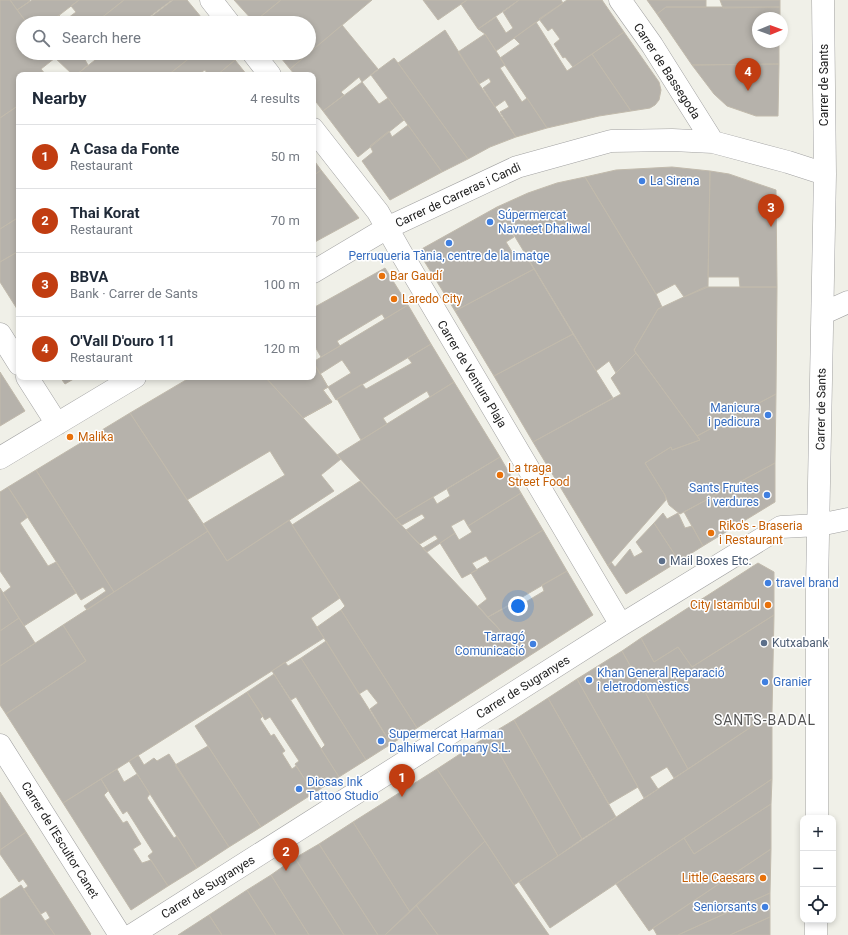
<!DOCTYPE html>
<meta charset="utf-8">
<style>
:root{--surface:#fff;--page:#f6f6f7;--text:#1f2937;--muted:#747a83;--line:#e0e1e3;--accent:#c13d11}
body{margin:0;font-family:Roboto,sans-serif;background:var(--page);color:var(--text)}
.controls{position:absolute;right:12px;bottom:12px;display:grid;overflow:hidden;border-radius:8px;box-shadow:0 2px 6px #0003}
.controls button{width:36px;height:36px;display:grid;place-items:center;padding:0;border:0;border-bottom:1px solid var(--line);background:var(--surface);color:var(--text);font:20px sans-serif}
.compass{position:absolute;left:752px;top:12px;width:36px;height:36px;border-radius:50%;background:var(--surface);box-shadow:0 2px 6px #0003;rotate:89deg}
.you{position:absolute;left:518px;top:606px;width:14px;height:14px;margin:-10px;border:3px solid #fff;border-radius:50%;background:#1a73e8;box-shadow:0 0 0 6px #1a73e833}
.badge{display:grid;place-items:center;width:26px;height:26px;border-radius:50%;background:var(--accent);color:#fff;font-size:13px;font-weight:700}
.pin{position:absolute;translate:-50% -33px;filter:drop-shadow(0 1px 2px #0008)}
.pin::after{content:'';position:absolute;top:21px;width:14px;height:12px;background:inherit;clip-path:polygon(0 0,100% 0,50% 100%)}
.list{margin:0;padding:0;list-style:none}
h2{display:flex;justify-content:space-between;align-items:center;height:52px;margin:0;padding:0 16px;font-size:17px}
h2 small{font-size:13px;font-weight:400;color:var(--muted)}
.list li{display:grid;grid-template-columns:26px 1fr auto;gap:12px;align-items:center;box-sizing:border-box;height:64px;padding:0 16px;border-top:1px solid var(--line)}
.list b{display:block;font-size:15px;white-space:nowrap}
.list p{margin:0;font-size:13px;white-space:nowrap;color:var(--muted)}
.list em{font-size:13px;font-style:normal;color:var(--muted)}
.icon{flex:none;width:22px;height:22px;fill:none;stroke:currentColor;stroke-width:2;stroke-linecap:round;stroke-linejoin:round}
.map{position:relative;flex:none;width:848px;height:935px;overflow:hidden}
.search{position:absolute;background:var(--surface);box-shadow:0 2px 6px #0003;left:16px;top:16px;width:300px;height:44px;display:flex;align-items:center;gap:10px;box-sizing:border-box;padding:0 14px;border-radius:22px;color:var(--muted);font-size:15px}
.panel{position:absolute;background:var(--surface);box-shadow:0 2px 6px #0003;left:16px;top:72px;width:300px;height:308px;border-radius:8px}
.map>svg:first-child{display:block}
</style>
<div class="map">
<svg width="848" height="935" viewBox="0 0 848 935">
<rect width="100%" height="100%" fill="#f0f0e8"/>
<path fill="#b6b2ab" stroke="#c1baac" d="M0,0H10L27,23H23V53H51L55,58L41,69L46,75H19V105L0,118Z
M10,0H29L30,1L17,10Z
M32,0H79L49,23H27L17,10Z
M79,0H124L95,23H49L59,15L64,21L76,12L71,6Z
M124,0H172L141,23H95Z
M173,0H187L206,23H143Z
M234,0H281L254,22Z
M281,0H372L309,53V23L254,22Z
M423,0H467L438,20Z
M467,0H519L478,29L461,4Z
M519,0H561L563,3L496,51L485,34L478,29L496,17L506,33L513,28L503,12Z
M567,0H602L624,32L573,67L565,57L563,58L554,44L560,39L552,28L548,31L539,19Z
M647,0H706V7H666L657,14Z
M720,0H780V7L723,8Z
M666,7H780V18H758V42H779V64L692,65L657,14Z
M536,22L567,71L592,54L631,111L599,116L547,128L500,58L520,44L514,38Z
M342,25L378,69L362,82L359,77L341,92L344,95L323,111L313,98V75H295L290,69Z
M445,30L479,84L516,137L490,147L468,159L398,63Z
M624,32L659,82L661,90L659,100L655,105L650,108L631,111L592,54Z
M485,34L505,65L500,68L522,102L527,98L547,128L516,137L500,112L509,107L505,100L495,107L483,88L491,82L489,78L479,84L458,52Z
M57,53H90L84,58L88,65L76,75H73L53,56Z
M104,53H196L168,75H76Z
M196,53H229L235,60L217,75H208L205,70L200,73L201,75H168Z
M277,53H309L290,69Z
M394,58L398,63L468,159L442,172L408,125L371,75Z
M235,60L247,75H217Z
M779,64L778,116H756L727,106L714,94L692,65Z
M362,82L379,104L388,98L404,120L358,157L323,111Z
M19,105V217L0,229V118Z
M408,125L442,172L390,200L362,161L373,152L370,146L389,131L392,137Z
M313,159L321,170L313,176Z
M672,167L710,171L708,287L684,297L675,284L656,294L585,177L616,170Z
M321,170L359,218L313,243V193L316,191L313,187V176Z
M710,171L729,174L776,190L777,287H740L739,277H708Z
M585,177L656,294L662,307L658,309L634,350L636,353L616,373L609,361L596,371L497,207L528,193L557,183Z
M497,207L514,237L506,242L517,260L525,255L534,269L455,311L418,251Z
M19,217V251L0,262V229Z
M19,251V312L0,282V262Z
M385,268L408,305L385,319L382,314L337,341L340,346L321,357L313,343V308Z
M534,269L573,334L494,376L455,311Z
M705,287H777L776,394L697,436L634,350L658,309Z
M408,305L431,344L336,400L328,387L351,373L342,360L320,374L313,362Z
M573,334L613,398L533,442L494,376Z
M431,344L454,382L430,397L427,391L383,418L387,424L361,440L337,399L362,384L366,389L412,363L408,358Z
M636,353L700,440L672,450L671,447L645,463L665,495L666,500L608,566L533,442L621,394L611,378Z
M313,361L328,387L323,390L332,402L303,418L265,377H313Z
M313,362L328,387L323,390L332,402L303,418L265,377H313Z
M0,372L25,411L0,426Z
M60,377H77L65,384Z
M191,377H265L341,459L321,475L334,491L227,561L203,524L285,475L270,451L187,500L130,413Z
M454,382L500,457L396,519L337,455Z
M776,394L775,463L680,514L669,505L665,495L645,463L671,447L672,450L700,440L697,436Z
M130,413L208,531L114,592L36,470Z
M500,457L521,493L468,526L464,519L451,526L455,533L427,552L423,548L438,539L435,535L420,544L406,530L425,518L422,514L402,525L396,519L433,497L437,504L450,496L447,489Z
M775,463V502L703,546L684,512Z
M36,470L114,592L87,610L84,606L106,591L103,587L81,600L8,487Z
M360,481L526,658L417,728L341,610L345,606L292,525Z
M8,487L28,517L20,523L48,566L56,562L76,593L24,626L3,593L11,587L0,571V492Z
M521,493L543,530L490,562L486,556L472,563L477,570L462,578L440,543L455,533L459,540L472,532L468,526Z
M663,513L667,519L678,513L685,528L692,526L703,546L679,561L654,523Z
M289,520L340,598L311,618L324,638L63,803L6,714L86,661L63,625L208,531L227,561Z
M654,523L679,561L626,594L608,566L611,562L615,567L630,549L634,557L643,552L636,542Z
M543,530L567,571L488,617L478,606L487,599L471,573Z
M758,563L774,572V615L692,667L678,647L654,662L641,638Z
M567,571L593,615L526,658L488,617L516,602L519,606L544,591L542,585Z
M0,588L19,618L0,631Z
M341,610L417,728L391,744L370,709L378,703L367,689L359,694L317,627Z
M774,615L772,713L688,769L622,651L641,638L654,662L678,647L692,667Z
M19,618L35,643L0,666V631Z
M63,625L86,661L6,714L0,705V666Z
M326,641L391,744L366,760L301,658Z
M622,651L688,769L674,778L667,767L650,777L658,789L644,798L577,679Z
M301,658L366,760L339,777L321,749L325,745L296,697L291,700L272,671L285,662L288,666Z
M274,674L339,777L314,793L295,764L299,761L270,717L265,720L247,692Z
M577,679L638,787L609,804L548,698Z
M247,692L263,716L260,719L271,736L274,734L285,751L282,753L292,769L296,766L314,793L261,827L195,726Z
M548,698L616,817L582,839L514,720Z
M772,713V779L550,928L519,882Z
M514,720L582,839L558,856L489,735Z
M489,735L558,856L514,885L437,769Z
M208,746L261,827L229,847L175,765Z
M169,754L229,847L197,868L129,761L138,755L144,765L154,758L157,761Z
M117,769L124,782L137,774L150,794L147,798L174,838L177,836L197,868L168,886L148,856L153,852L127,811L123,814L101,779Z
M437,769L485,841L410,912L353,822Z
M101,779L108,791L104,795L123,823L127,821L141,844L133,849L142,863L151,860L168,886L131,910L63,803Z
M772,779L771,804L694,854L684,838Z
M0,792L26,832L0,850Z
M771,804V849L649,931L616,884L684,838L694,854Z
M353,822L410,912L385,935H378L319,844Z
M26,832L91,934L90,935H55L45,921L50,918L46,911L41,914L24,889L28,886L23,879L19,882L0,854V850Z
M485,841L514,885L549,935H438L416,905Z
M319,844L378,935H344L295,858Z
M771,849L770,893L678,935H657L653,928Z
M295,858L344,935H309L271,875Z
M271,875L309,935H276L247,890Z
M21,885L45,921L55,935H0V899Z
M247,890L276,935H222L209,915Z
M770,893V917L730,935H678Z
M416,905L438,935H385Z
M209,915L222,935H178Z
M770,917V935H730Z"/>
<g fill="none" stroke-linecap="round" stroke-linejoin="round">
<g stroke="#a2a2a2" stroke-width="23">
<path id="minor" d="M211,0L229,23
M620,0L652,45L713,142
M253,53L270,75
M313,129L378,212L400,251L621,625
M313,272L387,228L517,167L611,141L672,140L713,142L788,162L825,174
M823,315L826,312L848,302
M0,334L19,364
M27,377L57,424
M0,458L135,377
M0,745L120,935
M817,818V587L825,174L823,0
M132,935L621,625L781,527L819,525L848,519
M816,935V920"/>
</g>
<use href="#minor" stroke="#fff" stroke-width="22"/>
</g>
<g fill="#3f7fe0" stroke="#fff" stroke-width="1.5">
<circle cx="642" cy="181" r="4"/>
<circle cx="490" cy="222" r="4"/>
<circle cx="449" cy="243" r="4"/>
<circle cx="768" cy="415" r="4"/>
<circle cx="767" cy="495" r="4"/>
<circle cx="768" cy="583" r="4"/>
<circle cx="533" cy="644" r="4"/>
<circle cx="589" cy="680" r="4"/>
<circle cx="765" cy="682" r="4"/>
<circle cx="381" cy="741" r="4"/>
<circle cx="299" cy="789" r="4"/>
<circle cx="765" cy="907" r="4"/>
</g>
<g fill="#e8710a" stroke="#fff" stroke-width="1.5">
<circle cx="382" cy="276" r="4"/>
<circle cx="394" cy="299" r="4"/>
<circle cx="70" cy="437" r="4"/>
<circle cx="500" cy="475" r="4"/>
<circle cx="711" cy="533" r="4"/>
<circle cx="768" cy="605" r="4"/>
<circle cx="763" cy="878" r="4"/>
</g>
<g fill="#5c6f8a" stroke="#fff" stroke-width="1.5">
<circle cx="662" cy="561" r="4"/>
<circle cx="764" cy="643" r="4"/>
</g>
<g text-anchor="middle" stroke-width="3" stroke-linejoin="round" paint-order="stroke">
<g font-size="12" fill="#212121" stroke="#fff">
<text transform="translate(667 71) rotate(57)" y="4">Carrer de Bassegoda</text>
<text transform="translate(824 85) rotate(-90)" y="4">Carrer de Sants</text>
<text transform="translate(458 195) rotate(-25)" y="4">Carrer de Carreras i Candi</text>
<text transform="translate(472 374) rotate(59)" y="4">Carrer de Ventura Plaja</text>
<text transform="translate(821 409) rotate(-89)" y="4">Carrer de Sants</text>
<text transform="translate(523 687) rotate(-32)" y="4">Carrer de Sugranyes</text>
<text transform="translate(60 840) rotate(58)" y="4">Carrer de l'Escultor Canet</text>
<text transform="translate(208 887) rotate(-32)" y="4">Carrer de Sugranyes</text>
</g>
<g font-size="12" fill="#366cbe" stroke="#fff" text-anchor="start">
<text x="650" y="185">La Sirena</text>
<text x="498" y="219">Súpermercat<tspan x="498" dy="14">Navneet Dhaliwal</tspan></text>
<text x="449" y="260" text-anchor="middle">Perruqueria Tània, centre de la imatge</text>
<text x="760" y="412" text-anchor="end">Manicura<tspan x="760" dy="14">i pedicura</tspan></text>
<text x="759" y="492" text-anchor="end">Sants Fruites<tspan x="759" dy="14">i verdures</tspan></text>
<text x="776" y="587">travel brand</text>
<text x="525" y="641" text-anchor="end">Tarragó<tspan x="525" dy="14">Comunicació</tspan></text>
<text x="597" y="677">Khan General Reparació<tspan x="597" dy="14">i eletrodomèstics</tspan></text>
<text x="773" y="686">Granier</text>
<text x="389" y="738">Supermercat Harman<tspan x="389" dy="14">Dalhiwal Company S.L.</tspan></text>
<text x="307" y="786">Diosas Ink<tspan x="307" dy="14">Tattoo Studio</tspan></text>
<text x="757" y="911" text-anchor="end">Seniorsants</text>
</g>
<g font-size="12" fill="#c56008" stroke="#fff" text-anchor="start">
<text x="390" y="280">Bar Gaudí</text>
<text x="402" y="303">Laredo City</text>
<text x="78" y="441">Malika</text>
<text x="508" y="472">La traga<tspan x="508" dy="14">Street Food</tspan></text>
<text x="719" y="530">Riko's - Braseria<tspan x="719" dy="14">i Restaurant</tspan></text>
<text x="760" y="609" text-anchor="end">City Istambul</text>
<text x="755" y="882" text-anchor="end">Little Caesars</text>
</g>
<g font-size="12" fill="#4e5e75" stroke="#fff" text-anchor="start">
<text x="670" y="565">Mail Boxes Etc.</text>
<text x="772" y="647">Kutxabank</text>
</g>
<g font-size="14" letter-spacing="1" fill="#545454" stroke="#fff">
<text x="765" y="725">SANTS-BADAL</text>
</g>
</g>
</svg>
<div class="controls">
<button>+</button>
<button>−</button>
<button><svg class="icon" aria-label="locate" viewBox="0 0 24 24"><circle cx="12" cy="12" r="6"/><path d="M12 2v4M12 18v4M2 12h4M18 12h4"/></svg></button>
</div>
<svg class="compass" viewBox="-18 -18 36 36"><path d="M0-13l5 13h-10z" fill="#e53935"/><path d="M0 13l5-13h-10z" fill="#747a83"/></svg>
<div class="you"></div>
<div class="pin badge" style="left:402px;top:797px">1</div>
<div class="pin badge" style="left:286px;top:871px">2</div>
<div class="pin badge" style="left:771px;top:227px">3</div>
<div class="pin badge" style="left:748px;top:91px">4</div>
<div class="search"><svg class="icon" aria-label="search" viewBox="0 0 24 24"><circle cx="10" cy="10" r="6"/><path d="M15 15l6 6"/></svg>Search here</div>
<section class="panel">
<h2>Nearby<small>4 results</small></h2>
<ul class="list">
<li><span class="badge">1</span><div><b>A Casa da Fonte</b><p>Restaurant</p></div><em>50 m</em></li>
<li><span class="badge">2</span><div><b>Thai Korat</b><p>Restaurant</p></div><em>70 m</em></li>
<li><span class="badge">3</span><div><b>BBVA</b><p>Bank · Carrer de Sants</p></div><em>100 m</em></li>
<li><span class="badge">4</span><div><b>O'Vall D'ouro 11</b><p>Restaurant</p></div><em>120 m</em></li>
</ul>
</section>
</div>
